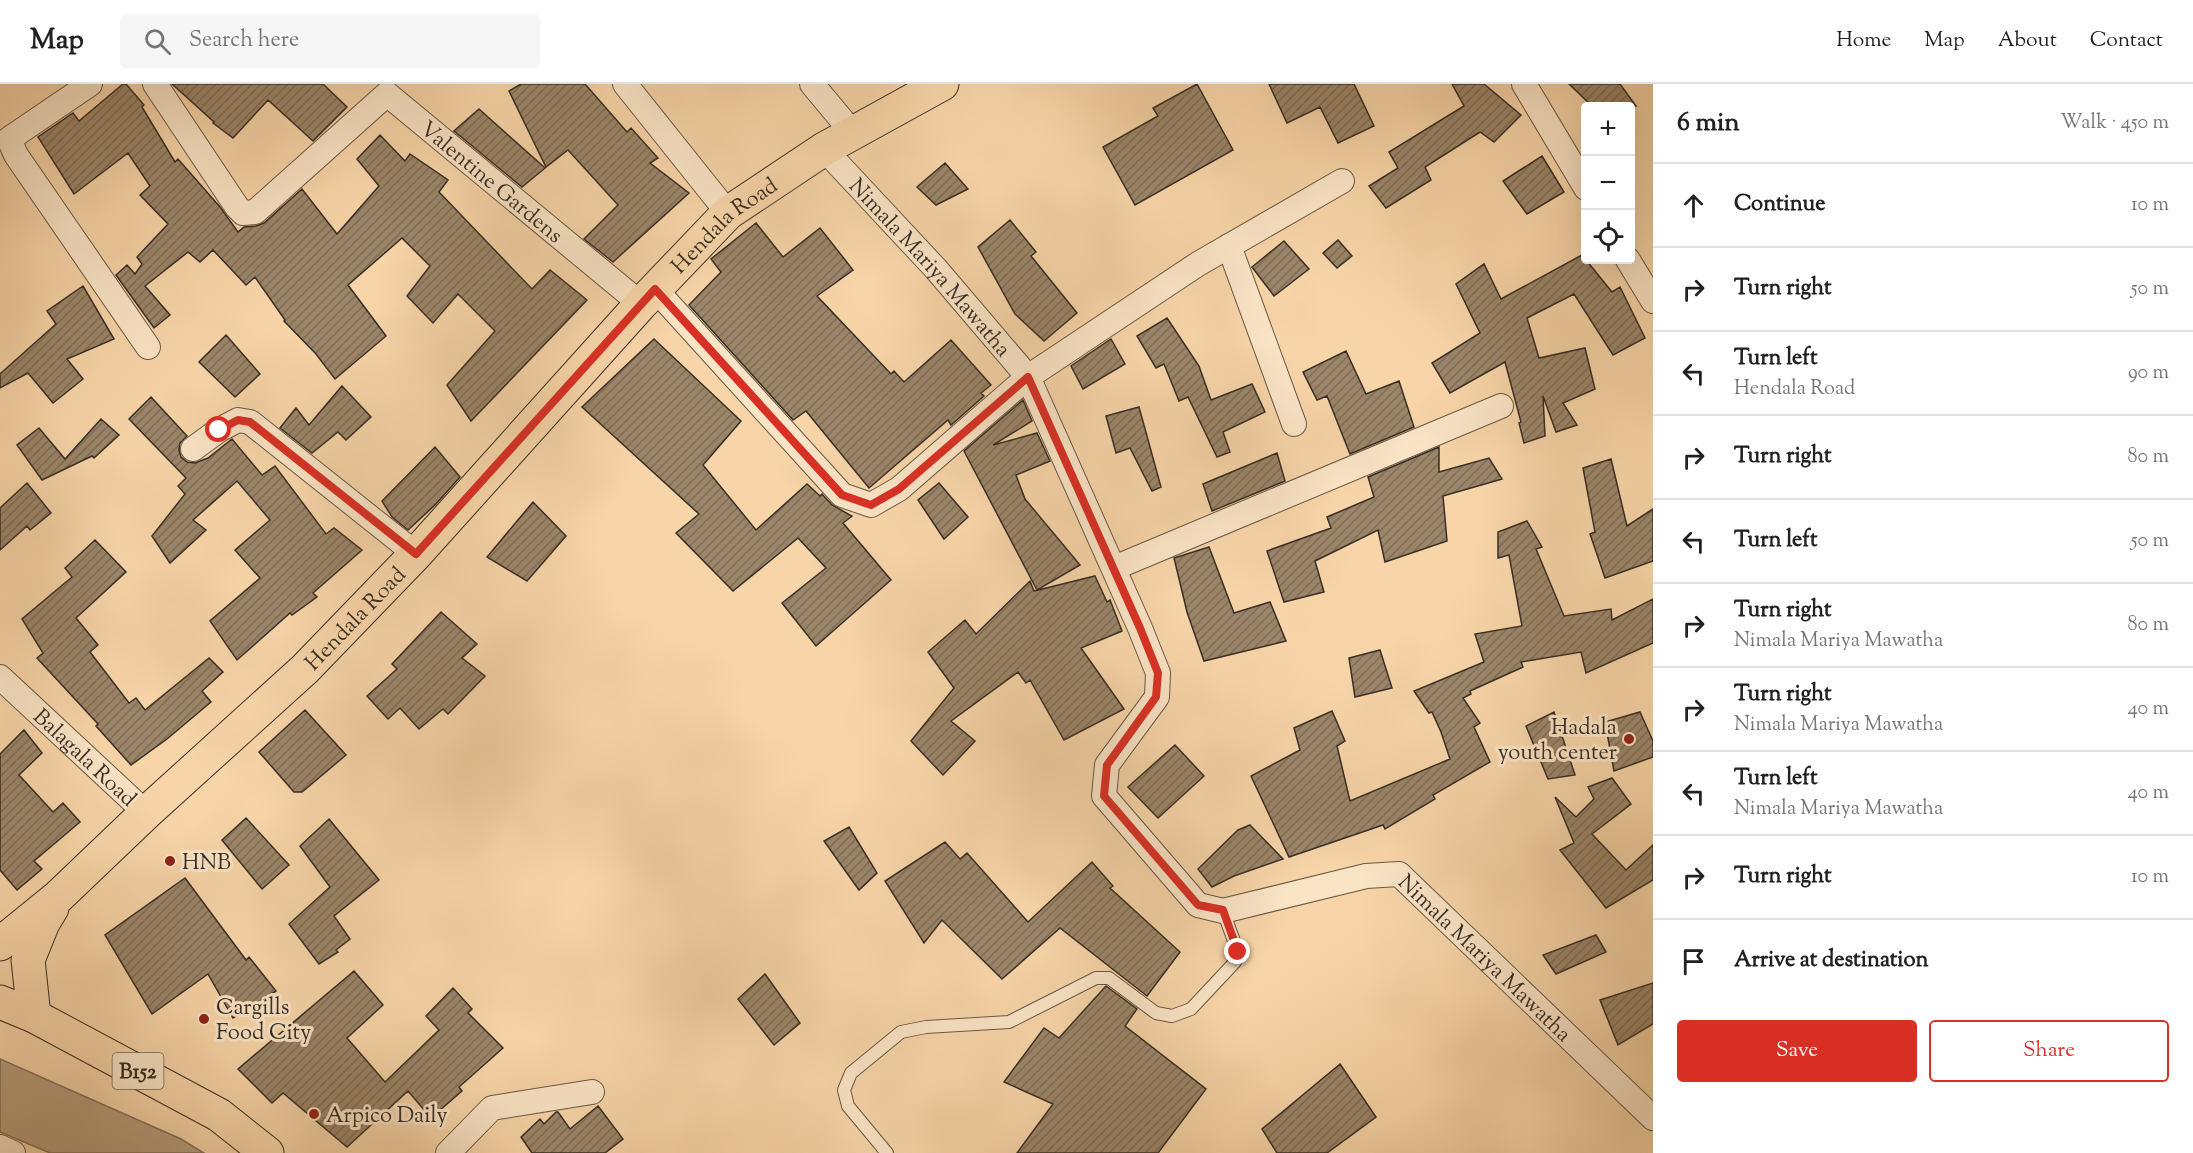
<!DOCTYPE html>
<meta charset="utf-8">
<style>
:root{--surface:#fff;--page:#f6f6f6;--text:#202124;--muted:#757577;--line:#e0e0e0;--accent:#d93025}
body{margin:0;font-family:"Sorts Mill Goudy",serif;background:var(--page);color:var(--text)}
.controls{position:absolute;right:18px;top:18px;display:grid;overflow:hidden;border-radius:6px;box-shadow:0 6px 24px #0002}
.controls button{width:54px;height:54px;display:grid;place-items:center;padding:0;border:0;border-bottom:2px solid var(--line);background:var(--surface);color:var(--text);font:30px sans-serif}
.stop{position:absolute;width:18px;height:18px;margin:-14px;border:4px solid #d93025;border-radius:50%;background:#fff}
.stop.end{background:#d93025;border-color:#fff;box-shadow:0 2px 6px #0008}
.list{margin:0;padding:0;list-style:none}
h2{display:flex;justify-content:space-between;align-items:center;height:78px;margin:0;padding:0 24px;font-size:26px}
h2 small{font-size:20px;font-weight:400;color:var(--muted)}
.list li{display:grid;grid-template-columns:39px 1fr auto;gap:18px;align-items:center;box-sizing:border-box;height:84px;padding:0 24px;border-top:2px solid var(--line)}
.list b{display:block;font-size:22px;white-space:nowrap}
.list p{margin:0;font-size:20px;white-space:nowrap;color:var(--muted)}
.list em{font-size:20px;font-style:normal;color:var(--muted)}
.actions{display:flex;gap:12px;padding:18px 24px}
.actions a{flex:1;padding:14px 0;border:2px solid var(--accent);border-radius:6px;text-align:center;font-size:21px;color:var(--accent)}
.actions .main{background:var(--accent);color:#fff}
.icon{flex:none;width:33px;height:33px;fill:none;stroke:currentColor;stroke-width:2;stroke-linecap:round;stroke-linejoin:round}
.map{position:relative;flex:none;width:1653px;height:1069px;overflow:hidden}
header{display:flex;align-items:center;gap:36px;box-sizing:border-box;height:84px;padding:0 30px;background:var(--surface);border-bottom:2px solid var(--line)}
header strong{font-size:28px}
nav{display:flex;gap:33px;margin-inline-start:auto;font-size:21px}
.search{width:420px;height:54px;background:var(--page);display:flex;align-items:center;gap:15px;box-sizing:border-box;padding:0 21px;border-radius:6px;color:var(--muted);font-size:22px}
main{display:flex}
aside{flex:1;background:var(--surface)}
.map>svg:first-child{display:block}
</style>
<header>
<strong>Map</strong>
<div class="search"><svg class="icon" aria-label="search" viewBox="0 0 24 24"><circle cx="10" cy="10" r="6"/><path d="M15 15l6 6"/></svg>Search here</div>
<nav><a>Home</a><a>Map</a><a>About</a><a>Contact</a></nav>
</header>
<main>
<div class="map">
<svg width="1653" height="1069" viewBox="0 0 1653 1069">
<defs>
<pattern id="building-hatch" width="6" height="6" patternUnits="userSpaceOnUse" patternTransform="scale(1.5)"><rect width="6" height="6" fill="#9b8569"/><path d="M-1 1l2-2M0 6l6-6M5 7l2-2" fill="none" stroke="#7f6d56"/></pattern>
</defs>
<rect width="100%" height="100%" fill="#f7d5a8"/>
<filter id="stains"><feTurbulence type="fractalNoise" baseFrequency=".00333" numOctaves="4"/><feColorMatrix values="0 0 0 0 .2 0 0 0 0 .09 0 0 0 0 .02 0 0 0 .5 -.17"/></filter>
<radialGradient id="worn" r=".72"><stop offset=".6" stop-color="#630" stop-opacity="0"/><stop offset="1" stop-color="#630" stop-opacity=".3"/></radialGradient>
<path fill="#b69c7b" stroke="#837059" stroke-width="1.5" d="M0,975L181,1055L204,1069H50L0,1048Z"/>
<path fill="url(#building-hatch)" stroke="#372e25" stroke-width="1.5" d="M123,0H126L144,21L142,23L175,78L178,75L220,123L238,148L244,143L256,142L264,139L302,105L337,150L379,102L357,75L380,51L405,77L410,70L448,96L439,108L532,205L550,186L587,216L471,337L447,301L495,247L458,210L433,239L407,212L430,182L402,154L348,201L386,252L335,295L316,270L284,237L285,236L255,193L246,201L213,166L200,178L188,168L145,202L170,231L154,244L116,191L127,181L135,190L142,180L137,173L168,140L140,111L150,102L128,69L74,110L38,53L73,29L79,37Z
M172,0H323L347,23L313,57L268,16L233,54L213,39L214,38Z
M521,0H585L627,48L631,44L658,74L650,79L689,109L613,178L584,155L618,121L568,66L546,83L509,7Z
M1197,0L1233,66L1135,121L1103,63L1158,32L1153,24Z
M1269,0H1354L1374,42L1338,59L1320,23L1287,39Z
M1452,0H1484L1521,31L1494,58L1480,48L1425,83L1431,96L1386,124L1369,102L1398,84L1389,68L1464,22Z
M1569,0H1620L1636,22H1592Z
M479,25L545,84L522,103L454,47Z
M1542,72L1564,108L1527,130L1503,97Z
M945,79L968,105L936,121L917,103Z
M1010,136L1036,168L1031,172L1077,229L1044,257L1015,230L978,163Z
M756,139L783,173L820,144L853,186L817,212L891,290L894,287L904,298L951,256L991,301L981,309L984,312L951,341L948,336L869,404L806,327L793,336L689,221L721,188L711,175Z
M1338,156L1352,172L1337,184L1323,169Z
M1284,157L1309,185L1274,212L1252,183Z
M1582,171L1612,208L1620,203L1645,254L1613,271L1574,210L1527,234L1539,274L1585,264L1595,305L1563,319L1577,341L1556,348L1543,312L1545,352L1524,359L1519,339L1521,338L1505,278L1450,309L1432,279L1480,249L1456,200L1484,180L1501,215Z
M83,202L114,255L67,275L83,295L53,319L28,289L0,304V290L56,240L47,227Z
M1167,234L1199,282L1211,316L1252,300L1265,328L1223,348L1230,368L1217,373L1188,313L1179,317L1164,280L1156,284L1137,252Z
M226,251L260,290L235,313L199,278Z
M654,255L741,337L703,381L756,446L807,400L820,412L822,410L832,421L852,432L843,439L891,496L816,562L782,519L826,484L798,454L733,507L676,449L699,430L582,323Z
M1111,255L1125,280L1083,305L1071,282Z
M1346,267L1366,310L1399,297L1414,343L1350,370L1327,312L1317,316L1303,288Z
M342,302L371,333L346,356L338,348L312,369L280,344L296,324L309,341Z
M151,313L187,352L180,359L179,366L181,373L187,378L195,379L208,374L232,355L262,391L275,382L326,450L334,444L362,466L313,509L317,513L292,531L290,529L237,576L210,537L260,494L235,466L270,436L237,397L193,436L206,446L170,479L152,452L185,410L178,402L186,394L129,335Z
M1023,316L1032,337L993,361L1037,349L1050,377L1016,391L1025,415L1080,481L1037,506L964,367Z
M1139,323L1161,403L1152,407L1130,364L1116,369L1106,332Z
M101,335L119,351L94,374L92,372L42,396L17,361L39,344L65,375Z
M435,363L460,393L436,420L408,446L392,433L382,417Z
M1439,363V388L1489,374L1502,395L1443,412L1447,457L1385,478L1378,446L1315,477L1324,508L1284,518L1267,467L1331,444L1327,433L1374,413L1368,393Z
M1277,369L1285,397L1212,427L1203,400Z
M1611,375L1627,442L1653,425V477L1605,494L1590,450L1595,448L1583,384Z
M27,399L51,429L30,446L27,442L0,466V424Z
M939,399L968,433L944,455L918,416Z
M533,418L566,452L527,497L487,473Z
M1527,437L1542,463L1536,465L1564,532L1611,525L1612,536L1653,515V559L1586,589L1581,568L1521,578L1523,583L1470,607L1471,610L1463,614L1480,639L1474,643L1490,678L1433,711L1435,715L1385,745L1383,741L1289,773L1251,692L1300,666L1294,644L1332,627L1345,657L1337,662L1350,717L1450,675L1441,648L1432,628L1429,629L1414,607L1484,578L1475,550L1522,542L1509,471L1498,474V448Z
M95,456L126,488L76,534L98,561L90,568L129,619L136,614L145,626L209,574L223,588L202,607L211,618L167,655L131,681L96,642L98,640L37,574L43,569L22,535L72,493L65,484Z
M1209,463L1234,529L1270,518L1286,557L1204,577L1187,528L1174,474Z
M1095,492L1107,518L1110,516L1122,547L1081,564L1124,625L1064,656L1030,596L1026,599L1018,588L951,637L975,657L943,691L911,657L954,604L928,568L965,536L976,550L1030,497L1034,507Z
M441,528L477,560L462,574L485,592L448,630L443,625L419,645L400,624L388,635L367,612L397,585L392,580Z
M1380,566L1392,604L1355,613L1349,574Z
M305,626L346,671L302,708H294L259,668Z
M1554,628L1575,691L1548,695L1526,642Z
M1640,628L1653,657V673L1614,687L1605,638Z
M24,646L42,669L19,691L53,728L63,719L80,738L34,777L42,785L17,806L0,786V670Z
M1175,661L1204,692L1158,734L1128,703Z
M1612,694L1631,720L1592,750L1626,786L1653,761V796L1606,824L1560,766L1574,759L1555,713L1576,733L1594,715L1588,703Z
M246,734L289,781L262,805L222,756Z
M329,735L379,796L334,832L350,855L336,866L338,868L319,880L289,840L330,803L300,762Z
M1250,741L1283,775L1234,792L1212,803L1198,785L1238,746Z
M849,743L877,789L859,806L824,757Z
M945,758L960,775L967,769L1028,838L1092,778L1113,802L1110,804L1180,868L1147,912L1060,844L1002,895L942,836L924,859L885,797Z
M185,794L246,876L249,873L276,907L233,934L208,890L152,930L105,851Z
M1596,851L1606,868L1556,890L1543,871Z
M354,887L383,921L347,954L385,998L439,946L426,932L453,904L472,925L468,929L503,964L459,1003L462,1007L431,1034L408,1007L347,1063L283,1009L272,1019L238,985Z
M765,890L800,939L774,961L738,915Z
M1653,899V940L1618,961L1600,916Z
M1106,902L1137,925L1125,942L1206,1005L1158,1069H1017L1053,1020L1004,998L1044,944L1059,954Z
M1340,980L1376,1033L1327,1069H1277L1262,1045Z
M598,1022L623,1055L605,1069H532L521,1053L540,1035L544,1040L556,1028H558L570,1045Z"/>
<g fill="none" stroke-linecap="round" stroke-linejoin="round">
<g stroke="#675846" stroke-width="14">
<path id="service" d="M887,1069L848,1022L844,1006L851,989L901,948L926,943L1009,938L1096,894H1109L1156,929L1172,932L1191,925L1235,878L1238,868L1223,827"/>
</g>
<g stroke="#675846" stroke-width="26">
<g id="minor">
<path d="M90,0L9,55L16,71L148,263"/>
<path id="s1" d="M155,0L237,123L243,129L255,128L387,10L641,220"/>
<path d="M625,0L728,129"/>
<path d="M812,0L852,48"/>
<path d="M1524,0L1586,104"/>
<path id="s2" d="M824,65L936,185L1028,293L1140,544L1158,589L1157,613L1107,681L1104,712L1198,821L1223,827L1366,792L1399,790L1653,1034"/>
<path d="M1229,162L1294,340"/>
<path d="M1628,176L1653,217"/>
<path d="M655,205L842,411L871,421L899,405L1028,293L1198,180L1342,97"/>
<path d="M193,365L219,346L238,336L250,338L416,470"/>
<path d="M1114,484L1501,322"/>
<path id="s3" d="M0,593L146,729"/>
<path d="M0,1063L13,1069"/>
<path d="M448,1069L492,1024L592,1008"/>
</g>
</g>
<g stroke="#372e25" stroke-width="35">
<g id="primary">
<path id="s4" d="M0,860L59,812L146,729L305,585L416,470L641,220L728,129L824,65L942,0"/>
<path d="M0,918L34,932L219,1031L267,1069"/>
<path d="M34,932L28,876L43,839L52,824"/>
</g>
</g>
<use href="#service" stroke="#fae4c6" stroke-width="12"/>
<use href="#minor" stroke="#fae4c6" stroke-width="24"/>
<use href="#primary" stroke="#f7d5a8" stroke-width="33"/>
</g>
<g fill="none" stroke-linecap="round" stroke-linejoin="round">
<path stroke="#d93025" stroke-width="8" d="M219,346L238,336L250,338L416,470L655,205L842,411L871,421L899,405L1028,293L1140,544L1158,589L1156,613L1107,681L1104,712L1198,821L1223,826L1238,868"/>
</g>
<g fill="#8f2418" stroke="#fae4c6" stroke-width="2">
<circle cx="1629" cy="655" r="6"/>
<circle cx="170" cy="777" r="6"/>
<circle cx="204" cy="935" r="6"/>
<circle cx="314" cy="1030" r="6"/>
</g>
<g text-anchor="middle" stroke-width="6" stroke-linejoin="round" paint-order="stroke">
<rect fill="#fae4c6" stroke="#726555" stroke-width="1.5" x="112.5" y="969" width="51" height="36" rx="4.5"/>
<g font-size="21" font-weight="bold" fill="#372e25">
<text x="138" y="994">B152</text>
</g>
<g font-size="22" fill="#372e25" stroke="#fae4c6">
<text dy="8" stroke="none"><textPath href="#s1" startOffset="482">Valentine Gardens</textPath></text>
<text dy="8" stroke="none"><textPath href="#s4" startOffset="1022">Hendala Road</textPath></text>
<text dy="8" stroke="none"><textPath href="#s2" startOffset="159">Nimala Mariya Mawatha</textPath></text>
<text dy="8" stroke="none"><textPath href="#s4" startOffset="482">Hendala Road</textPath></text>
<text dy="8" stroke="none"><textPath href="#s3" startOffset="117">Balagala Road</textPath></text>
<text dy="8" stroke="none"><textPath href="#s2" startOffset="1239">Nimala Mariya Mawatha</textPath></text>
</g>
<g font-size="22" fill="#372e25" stroke="#fae4c6" text-anchor="start">
<text x="1617" y="650" text-anchor="end">Hadala<tspan x="1617" dy="25">youth center</tspan></text>
<text x="182" y="785">HNB</text>
<text x="216" y="930">Cargills<tspan x="216" dy="25">Food City</tspan></text>
<text x="326" y="1038">Arpico Daily</text>
</g>
</g>
<rect width="100%" height="100%" filter="url(#stains)"/>
<rect width="100%" height="100%" fill="url(#worn)"/>
</svg>
<div class="controls">
<button>+</button>
<button>−</button>
<button><svg class="icon" aria-label="locate" viewBox="0 0 24 24"><circle cx="12" cy="12" r="6"/><path d="M12 2v4M12 18v4M2 12h4M18 12h4"/></svg></button>
</div>
<div class="stop" style="left:219px;top:346px"></div>
<div class="stop end" style="left:1238px;top:868px"></div>
</div>
<aside>
<h2>6 min<small>Walk · 450 m</small></h2>
<ul class="list">
<li><svg class="icon" aria-label="ahead" viewBox="0 0 24 24"><path d="M12 20V5M6 11l6-6 6 6"/></svg><div><b>Continue</b></div><em>10 m</em></li>
<li><svg class="icon" aria-label="right" viewBox="0 0 24 24"><path d="M7 20v-9h11M14 6l5 5-5 5"/></svg><div><b>Turn right</b></div><em>50 m</em></li>
<li><svg class="icon" aria-label="left" viewBox="0 0 24 24"><path d="M17 20v-9H6M10 6l-5 5 5 5"/></svg><div><b>Turn left</b><p>Hendala Road</p></div><em>90 m</em></li>
<li><svg class="icon" aria-label="right" viewBox="0 0 24 24"><path d="M7 20v-9h11M14 6l5 5-5 5"/></svg><div><b>Turn right</b></div><em>80 m</em></li>
<li><svg class="icon" aria-label="left" viewBox="0 0 24 24"><path d="M17 20v-9H6M10 6l-5 5 5 5"/></svg><div><b>Turn left</b></div><em>50 m</em></li>
<li><svg class="icon" aria-label="right" viewBox="0 0 24 24"><path d="M7 20v-9h11M14 6l5 5-5 5"/></svg><div><b>Turn right</b><p>Nimala Mariya Mawatha</p></div><em>80 m</em></li>
<li><svg class="icon" aria-label="right" viewBox="0 0 24 24"><path d="M7 20v-9h11M14 6l5 5-5 5"/></svg><div><b>Turn right</b><p>Nimala Mariya Mawatha</p></div><em>40 m</em></li>
<li><svg class="icon" aria-label="left" viewBox="0 0 24 24"><path d="M17 20v-9H6M10 6l-5 5 5 5"/></svg><div><b>Turn left</b><p>Nimala Mariya Mawatha</p></div><em>40 m</em></li>
<li><svg class="icon" aria-label="right" viewBox="0 0 24 24"><path d="M7 20v-9h11M14 6l5 5-5 5"/></svg><div><b>Turn right</b></div><em>10 m</em></li>
<li><svg class="icon" aria-label="arrive" viewBox="0 0 24 24"><path d="M6 21V4h12l-3 4 3 4H6"/></svg><div><b>Arrive at destination</b></div></li>
</ul>
<div class="actions"><a class="main">Save</a><a>Share</a></div>
</aside>
</main>
